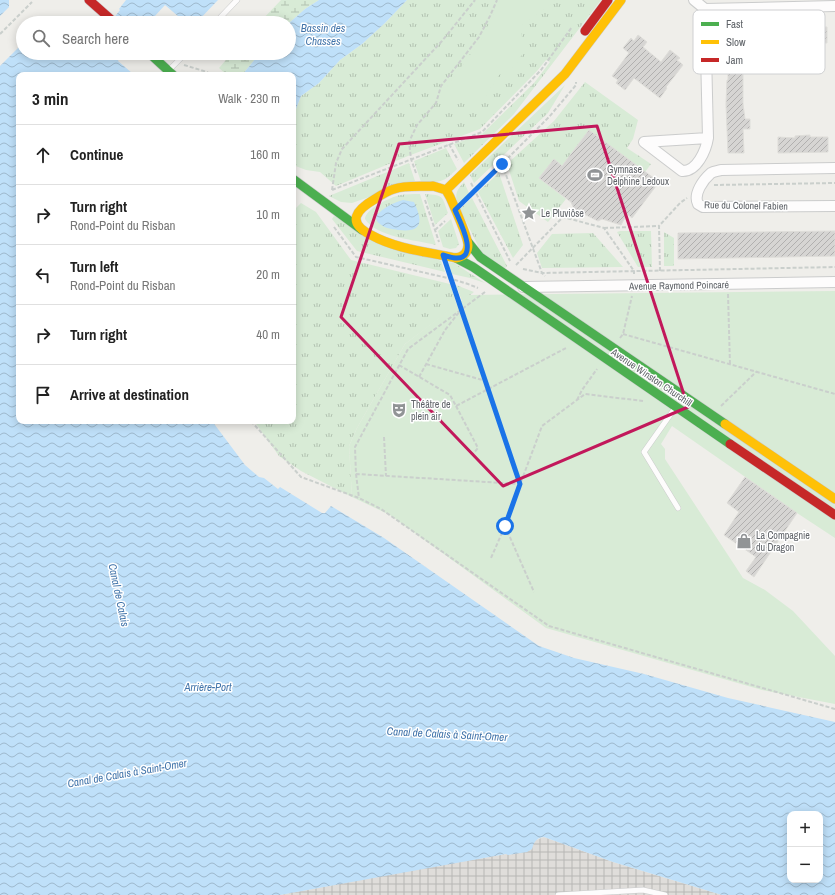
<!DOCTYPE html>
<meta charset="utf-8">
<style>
:root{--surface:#fff;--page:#f6f6f6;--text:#222;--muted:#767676;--line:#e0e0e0}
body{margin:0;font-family:"Archivo Narrow",sans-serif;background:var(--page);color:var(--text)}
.controls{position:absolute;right:12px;bottom:12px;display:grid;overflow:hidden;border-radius:8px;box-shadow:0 2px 10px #0003}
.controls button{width:36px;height:36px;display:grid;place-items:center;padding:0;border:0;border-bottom:1px solid var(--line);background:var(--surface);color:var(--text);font:20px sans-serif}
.stop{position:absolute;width:12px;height:12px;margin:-9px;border:3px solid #1a73e8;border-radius:50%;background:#fff}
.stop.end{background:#1a73e8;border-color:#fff;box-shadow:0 1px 4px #0008}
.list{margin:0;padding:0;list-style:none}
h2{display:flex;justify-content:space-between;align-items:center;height:52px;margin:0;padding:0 16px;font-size:17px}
h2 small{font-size:13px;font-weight:400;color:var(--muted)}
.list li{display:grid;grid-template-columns:26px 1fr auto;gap:12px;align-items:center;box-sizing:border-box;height:60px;padding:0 16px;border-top:1px solid var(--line)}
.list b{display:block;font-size:15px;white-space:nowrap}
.list p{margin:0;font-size:13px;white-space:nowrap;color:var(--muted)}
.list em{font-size:13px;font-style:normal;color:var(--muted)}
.icon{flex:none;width:22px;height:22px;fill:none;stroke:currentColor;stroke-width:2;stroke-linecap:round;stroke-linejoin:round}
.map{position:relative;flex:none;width:835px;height:895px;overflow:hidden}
.search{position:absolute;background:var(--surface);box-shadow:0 2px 10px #0003;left:16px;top:16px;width:280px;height:44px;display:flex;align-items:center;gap:10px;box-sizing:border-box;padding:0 14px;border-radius:22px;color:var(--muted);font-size:15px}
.panel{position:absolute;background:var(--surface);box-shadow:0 2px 10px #0003;left:16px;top:72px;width:280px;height:352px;border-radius:8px}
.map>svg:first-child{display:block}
</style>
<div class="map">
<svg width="835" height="895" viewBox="0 0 835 895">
<defs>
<pattern id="industrial-grid" width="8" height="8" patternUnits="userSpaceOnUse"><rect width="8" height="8" fill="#dfddda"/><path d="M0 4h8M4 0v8" fill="none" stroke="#b8b7b5"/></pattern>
<pattern id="grass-tufts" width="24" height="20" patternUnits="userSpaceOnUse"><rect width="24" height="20" fill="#d8ebd6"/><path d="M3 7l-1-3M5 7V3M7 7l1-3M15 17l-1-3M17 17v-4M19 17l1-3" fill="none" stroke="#b2c2b1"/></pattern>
<pattern id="wetland-marsh" width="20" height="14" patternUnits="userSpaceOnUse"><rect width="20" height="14" fill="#d8ebd6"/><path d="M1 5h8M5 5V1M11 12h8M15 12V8" fill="none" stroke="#b2c2b1"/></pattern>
<pattern id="water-waves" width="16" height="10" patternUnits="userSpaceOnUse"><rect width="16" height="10" fill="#bfe0f9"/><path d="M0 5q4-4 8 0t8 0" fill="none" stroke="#9eb9cd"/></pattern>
<pattern id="building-hatch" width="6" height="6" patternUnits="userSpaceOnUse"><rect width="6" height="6" fill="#d6d5d3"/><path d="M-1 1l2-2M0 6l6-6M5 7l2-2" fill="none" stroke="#b1b0af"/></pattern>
</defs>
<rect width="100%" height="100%" fill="#efeeea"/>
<path fill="url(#industrial-grid)" d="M544,837L613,862L722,895H280L434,866L507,854L509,855L532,849L533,843L536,840Z"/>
<path fill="url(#grass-tufts)" d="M407,0H601L514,114L464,163L454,144L482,134L534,83L550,62L546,60L537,71L480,129L408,156L336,186L320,172L306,170L293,165V117L301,96L319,83L340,60L362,44L385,23Z
M585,82L638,120L633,139L627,148L651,164L645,172L589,130L562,166L554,159L539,178L566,199L548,222L519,201L507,164L554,121Z
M565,85L548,113L474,183L470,175Z
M446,148L457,169C443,183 441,182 421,182L414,161Z
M409,163L415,181L352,203L341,202L329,196Z
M499,173L523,245L513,258L478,192Z
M464,182L469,193L458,204C454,194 457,190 464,182Z
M420,194L436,245C416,240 376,237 365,219C365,209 391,197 400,195C406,194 413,194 420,194Z
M425,194C444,195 442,196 448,213L435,225Z
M472,198L507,266L504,269L482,254L460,209Z
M301,203L316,212L351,260L450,284L457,305L405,344L357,428L349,446L352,497L301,471L279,456L254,421H293V211Z
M334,216L441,261L445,272L357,251L332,219Z
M451,219L459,244L456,248L450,249L443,247L438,231Z
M620,231H651L652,267H638L617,232Z
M664,232L674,238V266H664Z
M593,233L623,267L542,268L537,253L552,234Z
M448,262L454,263L485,283L470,278L452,274Z
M456,285L474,292L462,301Z"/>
<path fill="url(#wetland-marsh)" d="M281,0H319L305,9L289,23H259Z
M232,53H260L242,75H227L219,68Z"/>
<path fill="#d8ebd6" d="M500,0H556L521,25L523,53L514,67L499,75L485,97L445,107V89L481,40Z
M835,291V538L797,513L672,426L661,444L665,449V459L743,578L765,590L793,611L835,656V704L762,690L546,628L390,515L352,497L349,446L357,428L405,344L469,295Z"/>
<path fill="url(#water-waves)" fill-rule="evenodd" d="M0,0H9V7L0,16Z
M126,0H218L196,23H186L165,5L154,17L156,20L153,23H110L120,10L119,9Z
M319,0H407L385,23L362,44L340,60L319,83L301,96L293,117V75H242L260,53H289V23L305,9Z
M23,43V53H122L120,56L118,61L132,73V75H19V421H212L245,465L259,477L264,478L278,489L280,487L322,513H325L331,506L384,538L539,646L574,658L644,674L728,698L835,722V895H722L613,862L544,837C536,838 534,842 532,849L527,852L508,855L506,854L280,895H0V66ZM790,814H820V880H790Z
M403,200L414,202C423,221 423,233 398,230C392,229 384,228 380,224C377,222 376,220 376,216C383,208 392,203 403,200Z"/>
<path fill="url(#building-hatch)" stroke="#deddd9" d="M753,26L754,37H746L747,53H743V104L745,119H750V129H743L744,153H728L726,104L727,80H728V66H729L728,28Z
M827,27V43H777V28Z
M638,35L647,42L643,47L661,62L670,50L680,58L677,60L683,65L666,87L667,88L660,98L634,78L625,90L616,83L618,80L612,76L629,53L623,48L631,38L634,41Z
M589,130L659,182L632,218L627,214L621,225L602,219L598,221L574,209L571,202L539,178L554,159L562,166Z
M810,135V137H828V152L778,153V137L795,138V136Z
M835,231V256L678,259V233Z
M745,477L797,513L754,577L746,571L756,557L724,535L739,512L727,503Z"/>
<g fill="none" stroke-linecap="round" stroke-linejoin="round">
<g stroke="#cbcccc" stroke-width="6">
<path id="lane" d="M215,23L237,0
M169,70L186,53
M675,408L644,452L678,508
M558,895L643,890L665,895"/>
</g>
<g stroke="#cbcccc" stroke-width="12">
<path id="street" d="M694,0L705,9L835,6
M705,9L708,138C706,150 697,172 682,171L644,142L708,138
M835,168L721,170C718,171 714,171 711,173C703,180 693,194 698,204L703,207L835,206
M523,287L835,282"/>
</g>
<g stroke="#cacacb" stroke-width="10">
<path id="fast" d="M149,53L173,75
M293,179L362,230
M468,242L480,257L725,424
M456,258L473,267L730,444"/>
</g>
<g stroke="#cacacb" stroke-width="10">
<path id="slow" d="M433,186L446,190L450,197C454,206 468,238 468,245C468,253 463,257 456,258C428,252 396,249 371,235C346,222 356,210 375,199C381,195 387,191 394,189C406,185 420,187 433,186Z
M446,190L565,74L621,0
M725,424L835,499"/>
</g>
<g stroke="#cacacb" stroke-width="10">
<path id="jam" d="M89,0L115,23
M585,31L608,0
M730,444L835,515"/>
</g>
<path stroke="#cacfcc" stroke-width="2" stroke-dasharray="4 2" stroke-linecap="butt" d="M0,34L32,2
M184,65L207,72L211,75
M449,144L458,160
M502,164L542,273L545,276
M416,173L411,159L409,142L417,125L436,103L441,86L479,37L490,16L497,0
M471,183L510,261
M714,185L835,183
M332,190L482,132L541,70L572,27
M332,190L336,163L342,149L442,41L475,0
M425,200L439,242
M465,201L549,117L576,85V82
M334,227L356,257L452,279L468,284L478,288
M604,228L659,226
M435,230L445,221
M516,265L563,217L604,228L634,271V274
M523,269L542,273L835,267
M449,270L520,484
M660,271L659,226L680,203L687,198
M485,292L408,349L355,447L356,474L520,484L505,526L491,558
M728,294L730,365
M623,334L835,394
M620,338L623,334L632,296
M426,364L486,381
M399,365L450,395L456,406L566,348
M419,377L445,330L460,311
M577,400L582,390L597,369
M456,406L478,448L472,455
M721,406L756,372
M251,421L301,477L359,498L381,509L549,626L835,709
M384,437L386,476
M356,474L359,498
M521,482L542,426L585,394L643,401
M505,526L534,592"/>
<use href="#lane" stroke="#fdfcfc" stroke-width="5"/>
<use href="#street" stroke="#fdfcfc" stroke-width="10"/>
<use href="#fast" stroke="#4caf50" stroke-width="9"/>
<use href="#slow" stroke="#ffc107" stroke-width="9"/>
<use href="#jam" stroke="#c62828" stroke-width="9"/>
</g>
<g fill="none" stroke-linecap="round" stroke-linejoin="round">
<path stroke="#1a73e8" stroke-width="5" d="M502,164L455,210C459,220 480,259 456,258C452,258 447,256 443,255L520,484L505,526"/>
</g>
<path fill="none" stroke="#c2185b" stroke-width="3" stroke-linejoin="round" d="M597,126L688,407L503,486L341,317L399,144Z"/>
<defs>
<g id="stadium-bare" transform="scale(1.2)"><path d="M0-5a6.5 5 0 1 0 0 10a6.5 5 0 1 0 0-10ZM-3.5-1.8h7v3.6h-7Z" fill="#919496" stroke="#fff" stroke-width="2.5" paint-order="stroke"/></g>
<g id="sight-bare" transform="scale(1.2)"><path d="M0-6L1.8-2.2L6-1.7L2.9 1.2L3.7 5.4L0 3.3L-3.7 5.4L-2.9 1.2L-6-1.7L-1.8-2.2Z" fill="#919496" stroke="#fff" stroke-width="2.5" paint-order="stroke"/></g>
<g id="theatre-bare" transform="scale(1.2)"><path d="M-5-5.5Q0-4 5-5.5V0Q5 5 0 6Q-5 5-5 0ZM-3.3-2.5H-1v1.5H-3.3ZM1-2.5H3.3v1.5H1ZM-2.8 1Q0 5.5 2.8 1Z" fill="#919496" stroke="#fff" stroke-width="2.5" paint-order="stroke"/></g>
<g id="shop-bare" transform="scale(1.2)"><path d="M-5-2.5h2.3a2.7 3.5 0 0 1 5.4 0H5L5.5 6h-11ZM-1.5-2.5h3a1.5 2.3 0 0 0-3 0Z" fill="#919496" stroke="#fff" stroke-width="2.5" paint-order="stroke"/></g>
</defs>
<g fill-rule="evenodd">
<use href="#stadium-bare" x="595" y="175"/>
<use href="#sight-bare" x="529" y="213"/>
<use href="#theatre-bare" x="399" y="410"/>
<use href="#shop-bare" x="744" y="541"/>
</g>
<g text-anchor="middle" stroke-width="3" stroke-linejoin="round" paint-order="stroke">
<g font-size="10" fill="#5f6368" stroke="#fff" text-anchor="start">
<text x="607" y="173">Gymnase<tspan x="607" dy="12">Delphine Ledoux</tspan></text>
<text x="541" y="217">Le Pluviôse</text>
<text x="411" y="408">Théâtre de<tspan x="411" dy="12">plein air</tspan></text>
<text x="756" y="539">La Compagnie<tspan x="756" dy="12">du Dragon</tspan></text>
</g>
<g font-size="10" fill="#5f6368" stroke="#fff">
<text transform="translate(746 205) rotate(1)" y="4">Rue du Colonel Fabien</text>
<text transform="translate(679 285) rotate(-1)" y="4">Avenue Raymond Poincaré</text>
<text transform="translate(652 377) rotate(34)" y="4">Avenue Winston Churchill</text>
</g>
<g font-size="11" font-style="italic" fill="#4174aa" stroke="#fff">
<text x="323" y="32">Bassin des<tspan x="323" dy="13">Chasses</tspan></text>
<text transform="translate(119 595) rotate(78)" y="4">Canal de Calais</text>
<text x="208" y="691">Arrière-Port</text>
<text transform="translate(447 734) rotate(3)" y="4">Canal de Calais à Saint-Omer</text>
<text transform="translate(127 773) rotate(-10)" y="4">Canal de Calais à Saint-Omer</text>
</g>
</g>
<rect x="693" y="10" width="132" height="64" rx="6" fill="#fff" stroke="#cfd0d2" stroke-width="1"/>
<rect x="701" y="22" width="18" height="4" fill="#4caf50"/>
<rect x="701" y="40" width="18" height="4" fill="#ffc107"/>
<rect x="701" y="58" width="18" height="4" fill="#c62828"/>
<g font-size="11" fill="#5f6368">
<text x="726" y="28">Fast</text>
<text x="726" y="46">Slow</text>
<text x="726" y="64">Jam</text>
</g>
</svg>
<div class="controls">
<button>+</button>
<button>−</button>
</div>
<div class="stop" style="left:505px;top:526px"></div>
<div class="stop end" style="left:502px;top:164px"></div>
<div class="search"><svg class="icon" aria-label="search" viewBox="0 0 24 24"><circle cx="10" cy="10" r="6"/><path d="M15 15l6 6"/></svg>Search here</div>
<section class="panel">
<h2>3 min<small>Walk · 230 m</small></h2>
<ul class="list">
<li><svg class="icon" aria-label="ahead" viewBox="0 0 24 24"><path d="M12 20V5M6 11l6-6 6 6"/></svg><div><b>Continue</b></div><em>160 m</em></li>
<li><svg class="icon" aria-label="right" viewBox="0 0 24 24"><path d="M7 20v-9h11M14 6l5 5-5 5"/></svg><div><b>Turn right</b><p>Rond-Point du Risban</p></div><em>10 m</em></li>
<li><svg class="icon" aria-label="left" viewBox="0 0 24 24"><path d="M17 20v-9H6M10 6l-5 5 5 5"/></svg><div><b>Turn left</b><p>Rond-Point du Risban</p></div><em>20 m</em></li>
<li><svg class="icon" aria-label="right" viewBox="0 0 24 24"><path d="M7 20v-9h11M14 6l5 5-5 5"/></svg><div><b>Turn right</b></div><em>40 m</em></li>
<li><svg class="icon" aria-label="arrive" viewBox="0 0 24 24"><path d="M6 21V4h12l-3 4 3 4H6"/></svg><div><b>Arrive at destination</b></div></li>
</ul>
</section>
</div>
